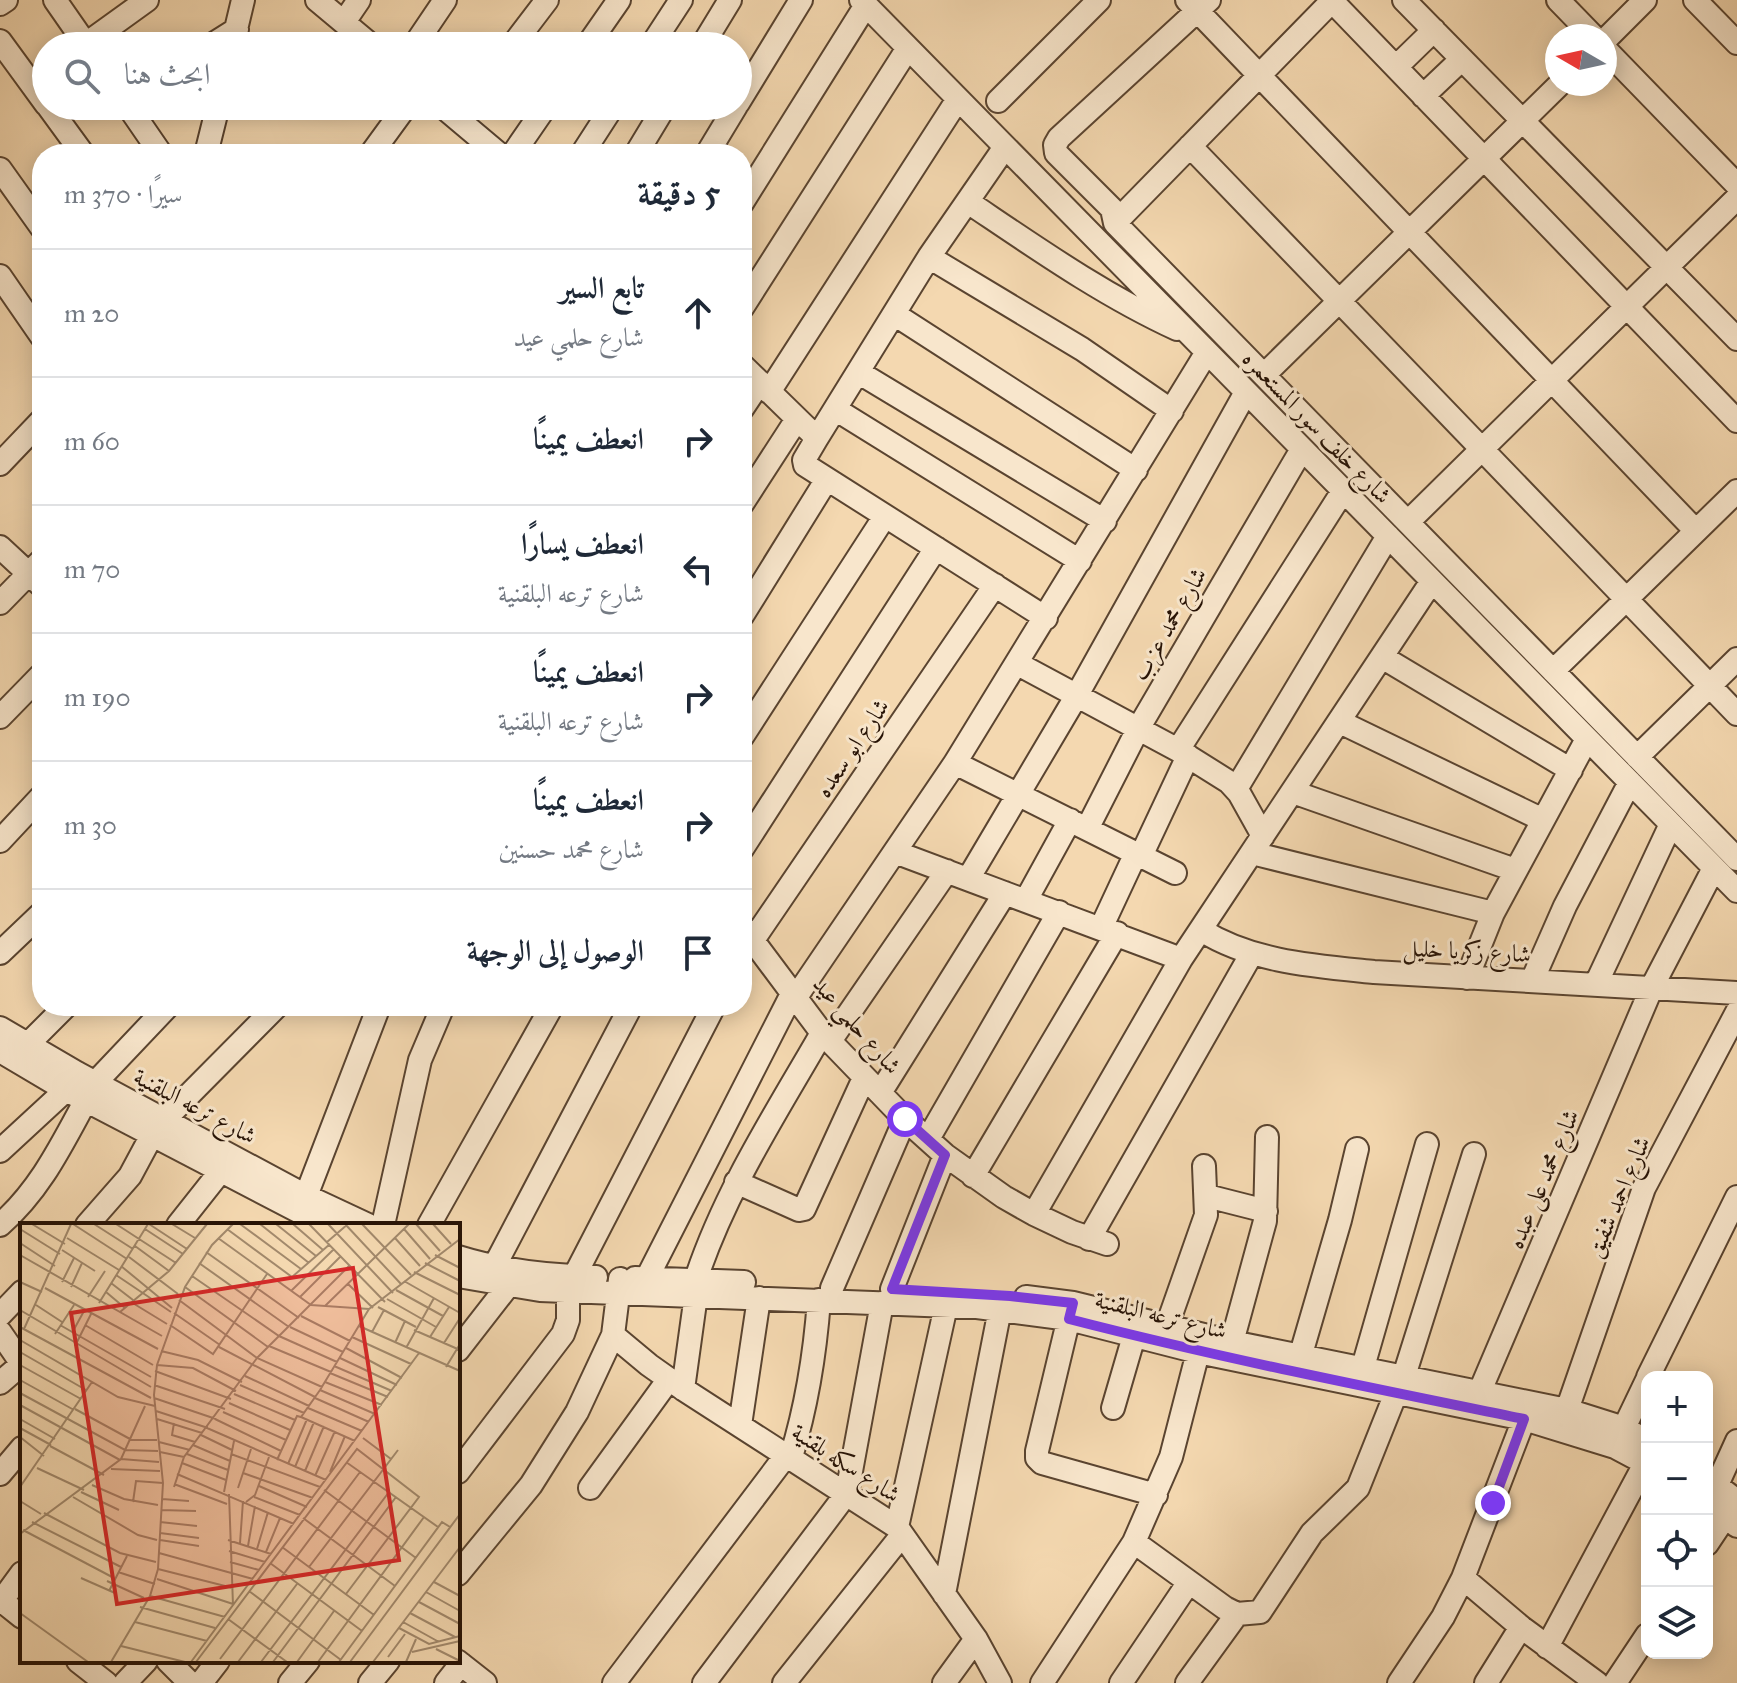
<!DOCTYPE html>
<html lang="ar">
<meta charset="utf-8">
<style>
:root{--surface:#fff;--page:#f2f2f3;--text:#1f2937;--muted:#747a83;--line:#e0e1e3}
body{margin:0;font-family:"IM FELL Great Primer",Amiri,serif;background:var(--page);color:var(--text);direction:rtl}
.controls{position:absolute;right:24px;bottom:24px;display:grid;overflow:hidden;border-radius:16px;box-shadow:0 4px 20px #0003}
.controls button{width:72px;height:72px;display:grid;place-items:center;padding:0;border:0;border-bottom:2px solid var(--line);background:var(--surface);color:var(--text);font:40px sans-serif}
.compass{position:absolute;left:1545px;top:24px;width:72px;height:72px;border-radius:50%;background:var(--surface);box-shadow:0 4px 20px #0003;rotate:279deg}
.stop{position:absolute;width:24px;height:24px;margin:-18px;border:6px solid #7c3aed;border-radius:50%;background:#fff}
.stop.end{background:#7c3aed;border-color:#fff;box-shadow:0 2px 8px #0008}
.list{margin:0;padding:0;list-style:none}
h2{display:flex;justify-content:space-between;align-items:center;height:104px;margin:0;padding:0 32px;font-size:34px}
h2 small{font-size:26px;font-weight:400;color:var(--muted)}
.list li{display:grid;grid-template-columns:52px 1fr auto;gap:24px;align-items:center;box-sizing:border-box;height:128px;padding:0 32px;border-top:2px solid var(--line)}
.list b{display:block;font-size:30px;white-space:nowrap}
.list p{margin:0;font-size:26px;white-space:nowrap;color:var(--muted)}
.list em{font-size:26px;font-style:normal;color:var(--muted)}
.icon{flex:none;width:44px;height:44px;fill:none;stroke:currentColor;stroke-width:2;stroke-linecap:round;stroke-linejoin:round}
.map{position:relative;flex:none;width:1737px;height:1683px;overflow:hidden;direction:ltr}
.search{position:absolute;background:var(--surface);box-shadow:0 4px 20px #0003;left:32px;top:32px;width:720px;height:88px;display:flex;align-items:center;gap:20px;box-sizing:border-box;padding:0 28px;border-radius:44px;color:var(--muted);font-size:30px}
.panel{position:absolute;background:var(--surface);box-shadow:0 4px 20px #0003;left:32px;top:144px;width:720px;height:872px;border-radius:32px;direction:rtl}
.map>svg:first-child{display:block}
</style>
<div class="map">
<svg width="1737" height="1683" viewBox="0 0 1737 1683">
<rect width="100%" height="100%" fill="#f4d8b0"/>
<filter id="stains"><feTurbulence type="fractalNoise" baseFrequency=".0025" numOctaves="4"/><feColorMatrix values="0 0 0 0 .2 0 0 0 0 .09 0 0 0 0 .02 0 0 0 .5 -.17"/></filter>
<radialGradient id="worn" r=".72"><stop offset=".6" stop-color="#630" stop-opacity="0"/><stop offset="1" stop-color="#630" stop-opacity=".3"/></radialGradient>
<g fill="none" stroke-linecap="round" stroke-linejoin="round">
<g stroke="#5a4430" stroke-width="26">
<path id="minor" d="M55,0L87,46
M317,0L372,46
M861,0L1737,891
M1187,0L1696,531
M1209,0L1059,138L1055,145L1056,153L1112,209L1115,223L1737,859
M1404,0L1737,339
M1558,0L1593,36
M1695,0L1737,43
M1332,1L1737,421
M0,4L6,0
M344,22L359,0
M1605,40L1645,0
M0,41L46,104
M86,44L147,0
M210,46L237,29
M232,46L243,0
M414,46L445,0
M512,46L547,0
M587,46L619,0
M651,46L681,0
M702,46L730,0
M1605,49L1737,185
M1396,67L1434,30
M1423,96L1462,59
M998,101L1099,0
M738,103L801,0
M48,106L83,154
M128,106L161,154
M442,106L499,154
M1190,146L1737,714
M206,154L218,106
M371,154L406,106
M513,154L546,106
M582,154L613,106
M636,154L665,106
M707,154L736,106
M0,169L42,228
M968,202C1035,247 1103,295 1177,329
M742,203L866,5
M1115,223L1333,0
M929,257L1082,349L1172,411
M0,276L42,337
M742,308L908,48
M894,314L1136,470
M742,365L817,438L804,460L805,465L1046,618
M858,372L1105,521
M1264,375L1560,84
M769,392L958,99
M742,409L760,382
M835,409L1080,561
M817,438L929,257L1005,147
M0,464L42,420
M742,504L797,419
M1408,522L1737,198
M0,547L42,586
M0,603L42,560
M742,616L827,479
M1382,657L1571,770
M1018,664L1178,750L1229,782L1239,793L1263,836
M1553,671L1737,491
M0,717L42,674
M1340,722L1543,820
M742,737L885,516
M1178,750L1343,491
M1637,757L1737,659
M955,763L1175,873
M1236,789L1388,536
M1293,792L1515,870
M1087,829L1138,729L1302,449
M0,841L42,796
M742,849L936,548
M895,852L1181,959
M1252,853L1493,913
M1141,856L1188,756
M968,879L1077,695L1246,392
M1026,900L1070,820
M742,926L822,1033L905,1119L945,1155L1004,1197L1034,1214L1072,1232L1107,1244
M1101,928L1136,853
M1201,930C1252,962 1314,966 1374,972L1737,993
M753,940L995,585
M0,953L42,913
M1467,978L1493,913L1587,739
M1532,981L1565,906L1630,782
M1596,984L1671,824
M796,997L955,763L1207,352
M0,1028L77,1073L306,1196L368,1225
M830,1041L947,871
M28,1044L66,1006
M0,1051L66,1090L325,1225
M95,1083L168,1006
M880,1093L1005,893
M165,1119L277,1006
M928,1139L1059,912
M0,1151L66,1090
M973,1176L1117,933
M736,1182L799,1210L804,1209L864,1078
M306,1196L379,1006
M1207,1196L1266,1211
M1034,1214L1181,959L1432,581
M0,1225C40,1190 61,1146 86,1100
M87,1225L130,1176L152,1135
M178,1225L220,1172
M383,1225L420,1060L443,1006
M429,1225L552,1006
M1089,1239L1252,953
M458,1257C503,1271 550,1276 596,1277
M494,1267L631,1006
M458,1276L540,1290L977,1307L1069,1319L1198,1352L1524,1419L1615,1447L1647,1464
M574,1277L714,1006
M635,1278L744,1282
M647,1278L793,992
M696,1279C725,1191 776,1113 822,1033
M832,1288L905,1119
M892,1289L945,1155
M1026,1297L1073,1303L1232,1342L1567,1410L1624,1428L1647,1441
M1072,1305L1037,1451V1458L1042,1463L1156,1495
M0,1315L22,1292
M1167,1326L1206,1215L1204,1166
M0,1332L22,1364L0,1383
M613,1335L649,1365L683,1389L897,1527L976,1639L1000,1683
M1232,1342L1265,1221L1267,1137
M458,1350L507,1287
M1301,1354L1340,1220L1357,1149
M1363,1367L1427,1144
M1404,1376L1474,1154
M1648,1377L1737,1197
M683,1389L696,1295
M1480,1391L1652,987L1714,868
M1113,1408L1134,1336
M1567,1410L1644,1188L1737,1012
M740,1425L759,1298
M1624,1428L1647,1380
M791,1457C807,1405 815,1354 819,1300
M458,1472L563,1334L568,1320V1292
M0,1474L22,1448
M1707,1478L1737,1501
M1717,1485L1737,1441
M590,1488L669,1379
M1707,1502L1737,1526
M897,1527L946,1306
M1134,1542L1225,1608L1237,1614
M1707,1544L1725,1517
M458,1574L531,1485L577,1412L613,1335L620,1279
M1463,1578L1521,1627L1597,1683
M944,1594L1000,1309
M2,1601L22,1617
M0,1603L22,1573
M1547,1647L1647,1460
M78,1661L106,1683
M168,1661L190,1683
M457,1661L485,1683
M125,1683L146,1661
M201,1683L218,1661
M290,1683L308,1661
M370,1683L388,1661
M446,1683L461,1664
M614,1683L787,1454
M704,1683L847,1493L882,1303
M784,1683L902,1535
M944,1683L976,1639
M1042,1683L1134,1542L1171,1457L1198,1352
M1121,1683L1189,1582
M1187,1683L1237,1614L1260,1612L1312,1533L1358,1488L1396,1393
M1399,1683L1443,1617L1463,1578L1524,1419
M1486,1683L1521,1627
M1615,1683L1647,1635"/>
</g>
<use href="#minor" stroke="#f8e6cc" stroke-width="22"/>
</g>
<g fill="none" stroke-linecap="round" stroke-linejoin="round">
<path stroke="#7c3aed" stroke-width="10" d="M905,1119L945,1155L892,1289L1010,1296L1073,1303L1069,1319C1220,1358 1372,1388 1524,1419L1493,1503"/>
</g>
<g text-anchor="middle" stroke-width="6" stroke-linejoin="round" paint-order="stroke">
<g font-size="24" fill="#261205" stroke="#f8e6cc">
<text transform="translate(1317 427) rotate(46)" y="8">شارع خلف سور المستعمره</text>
<text transform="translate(1169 624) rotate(-60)" y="8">شارع محمد عزب</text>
<text transform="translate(852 748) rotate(-56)" y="8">شارع ابو سعده</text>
<text transform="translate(1467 951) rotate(3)" y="8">شارع زكريا خليل</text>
<text transform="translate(857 1025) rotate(49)" y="8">شارع حلمي عيد</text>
<text transform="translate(195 1106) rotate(28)" y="8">شارع ترعه البلقنية</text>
<text transform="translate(1543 1179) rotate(-67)" y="8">شارع محمد على عبده</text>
<text transform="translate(1618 1197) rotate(-67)" y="8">شارع احمد شفيق</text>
<text transform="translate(1161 1315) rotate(14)" y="8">شارع ترعه البلقنية</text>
<text transform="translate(846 1463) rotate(33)" y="8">شارع سكه بلقنية</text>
</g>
</g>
<g transform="translate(20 1223)">
<rect width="440" height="440" fill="#f4d8b0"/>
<path fill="none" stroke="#a2896c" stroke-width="2" d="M12,1L45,21M53,1L107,36M74,1L113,26M96,1L156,40M129,1L167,26M152,1L175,15M220,1L281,46M240,1L289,40M256,1L296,33M273,1L303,27M289,1L365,79M308,1L373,70M325,1L381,61M342,1L391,52M396,1L420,28M413,1L431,21M0,6L40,31M125,6L163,31M207,6L272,54L310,21M384,6L410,36M47,15L99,47M198,15L291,82L349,86L440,16M375,15L400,43M307,19L328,1M0,20L35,43M115,23L149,48M42,27L75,48M186,29L279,95M0,32L142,113M415,32L440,45M109,34L158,71M179,40L269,104M405,40L440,58M101,43L152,85M394,49L440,72M96,52L151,89M172,53L259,113L317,139M384,58L440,90M0,59L22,69M42,59L54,35M91,60L113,77M328,61L353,85M51,64L62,40M165,64L248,124M25,65L138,126M376,67L423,93M271,68L314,26M86,69L105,85M68,74L85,48M280,74L321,33M367,76L416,104M159,77L237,135L302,164M111,79L147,101M79,80L128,1M16,82L42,99M305,83L389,1M358,84L396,104M0,87L131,164M100,89L149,48L187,1M154,90L200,122M281,93L330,118M40,102L131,154M65,102L133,142M150,102L193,131L247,51M339,103L440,148M0,104L131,175M270,104L323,129M4,106L51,1M394,107L440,127M352,109L364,87M52,110L64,88M35,111L54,82M332,114L391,141M410,114L429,84M0,117L98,174L135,183M375,120L385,98M424,120L440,95M55,123L71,91M249,123L311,149M199,124L295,174M326,125L382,155M386,125L414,75M141,128L178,137L222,159M0,129L66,167M320,135L377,162M0,142L61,176M137,142L173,145L216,168M314,143L372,168M426,144L440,121M135,148L211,176M310,150L368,174M225,153L289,183M0,157L54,187M305,159L362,182M134,162L205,186M220,162L284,190M300,167L355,191M0,170L105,227L138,228M214,171L275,197M134,175L196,196M295,175L349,199M209,180L270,207M0,182L100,237M288,185L342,208M55,186L110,216M136,188L188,205M203,189L266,217M281,194L335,218M0,196L35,216M137,196L182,210M195,196L261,228M154,200L152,212L175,219M0,205L31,222M187,205L306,257M181,212L212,227M0,214L24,233M343,215L371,236M110,217H137M139,219L170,227M173,222L210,238M30,223L84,252M140,229L164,234M167,231L208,247M211,231L300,264M101,236L139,239M257,237L277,193L281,194L300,167L349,86M326,239L418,304M162,240L206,257M268,241L287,196M275,244L294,199M17,245L64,267M91,246L140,248M285,248L304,203M310,249L325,213M223,250L293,275M157,251L274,301M295,253L315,208M154,261L207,281M72,262L104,276L138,282M239,263L287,284M0,264L72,159M154,264L164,234L237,135L330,42M218,265L231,226M304,267L396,335M61,269L99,287M204,269L214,218M209,271L213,382M53,274L118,312L137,317M234,274L280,292M142,276L169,278M0,278L21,291M113,279L116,258L143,260M226,279L235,272L249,234M141,287L176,288M24,290L100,330L136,339M283,295L375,363M12,299L101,344M140,299L177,303M3,307L94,355M140,310L179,315M0,311L101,236L125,183M140,317L179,323M208,317L251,331M220,320L223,278M228,323L235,283M262,324L354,392M237,326L248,289M209,328L245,339M246,329L260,295M139,330L233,356M210,339L239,347M250,340L342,408M289,344L378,227M138,346L213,365M98,349L135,361M61,355L95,370M137,356L213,381M87,358L124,375M414,359L440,373M89,368L107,333M229,368L321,437M406,369L440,388M130,373L205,394M399,379L440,401M120,384L195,405M0,390L68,439M390,390L435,414M208,396L267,439M115,399L187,418M383,399L419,419M379,405L409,421L440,413M101,423L165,439M416,426L440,438M392,429L440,418M368,434L385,411M200,436L340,249M91,439L130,373L138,346L143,260L134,172L137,142L165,64L192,22L213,1M171,439L399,130M176,439L337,226L399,274L326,371M218,439L277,361M241,439L369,269M253,439L376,274M277,439L314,388M298,439L404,294M319,439L422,299L430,304M330,439L440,291M353,439L440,324M386,439L396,416"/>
<path fill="#d62828" fill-opacity="0.15" stroke="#d62828" stroke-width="4" d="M333,45L379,337L97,381L51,90Z"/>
<rect width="440" height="440" fill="none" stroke="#261205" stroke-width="4"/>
</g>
<rect width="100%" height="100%" filter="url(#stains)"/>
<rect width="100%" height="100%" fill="url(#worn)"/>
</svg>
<div class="controls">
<button>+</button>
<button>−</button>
<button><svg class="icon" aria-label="locate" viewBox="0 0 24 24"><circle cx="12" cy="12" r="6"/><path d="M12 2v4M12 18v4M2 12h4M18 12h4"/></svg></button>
<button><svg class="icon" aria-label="layers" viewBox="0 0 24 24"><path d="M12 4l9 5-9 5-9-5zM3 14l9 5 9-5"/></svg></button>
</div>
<svg class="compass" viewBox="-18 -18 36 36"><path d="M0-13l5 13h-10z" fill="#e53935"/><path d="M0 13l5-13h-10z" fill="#747a83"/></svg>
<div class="stop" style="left:905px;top:1119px"></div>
<div class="stop end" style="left:1493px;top:1503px"></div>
<div class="search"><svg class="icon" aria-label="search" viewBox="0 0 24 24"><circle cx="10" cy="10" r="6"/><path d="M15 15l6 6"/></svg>ابحث هنا</div>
<section class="panel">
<h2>5 دقيقة<small>سيرًا · 370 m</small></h2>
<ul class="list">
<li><svg class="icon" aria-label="ahead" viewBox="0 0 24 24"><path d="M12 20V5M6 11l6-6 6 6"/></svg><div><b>تابع السير</b><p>شارع حلمي عيد</p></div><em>20 m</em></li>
<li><svg class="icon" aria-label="right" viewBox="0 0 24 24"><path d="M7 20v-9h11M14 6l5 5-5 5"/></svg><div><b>انعطف يمينًا</b></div><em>60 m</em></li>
<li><svg class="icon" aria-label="left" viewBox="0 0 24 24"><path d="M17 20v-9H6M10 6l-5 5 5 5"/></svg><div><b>انعطف يسارًا</b><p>شارع ترعه البلقنية</p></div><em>70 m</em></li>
<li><svg class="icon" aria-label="right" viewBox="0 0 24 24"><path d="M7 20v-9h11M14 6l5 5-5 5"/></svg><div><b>انعطف يمينًا</b><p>شارع ترعه البلقنية</p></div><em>190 m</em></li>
<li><svg class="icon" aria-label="right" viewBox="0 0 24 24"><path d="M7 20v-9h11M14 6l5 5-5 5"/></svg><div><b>انعطف يمينًا</b><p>شارع محمد حسنين</p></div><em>30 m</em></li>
<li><svg class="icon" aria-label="arrive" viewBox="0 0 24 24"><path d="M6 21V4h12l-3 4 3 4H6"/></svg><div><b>الوصول إلى الوجهة</b></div></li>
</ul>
</section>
</div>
